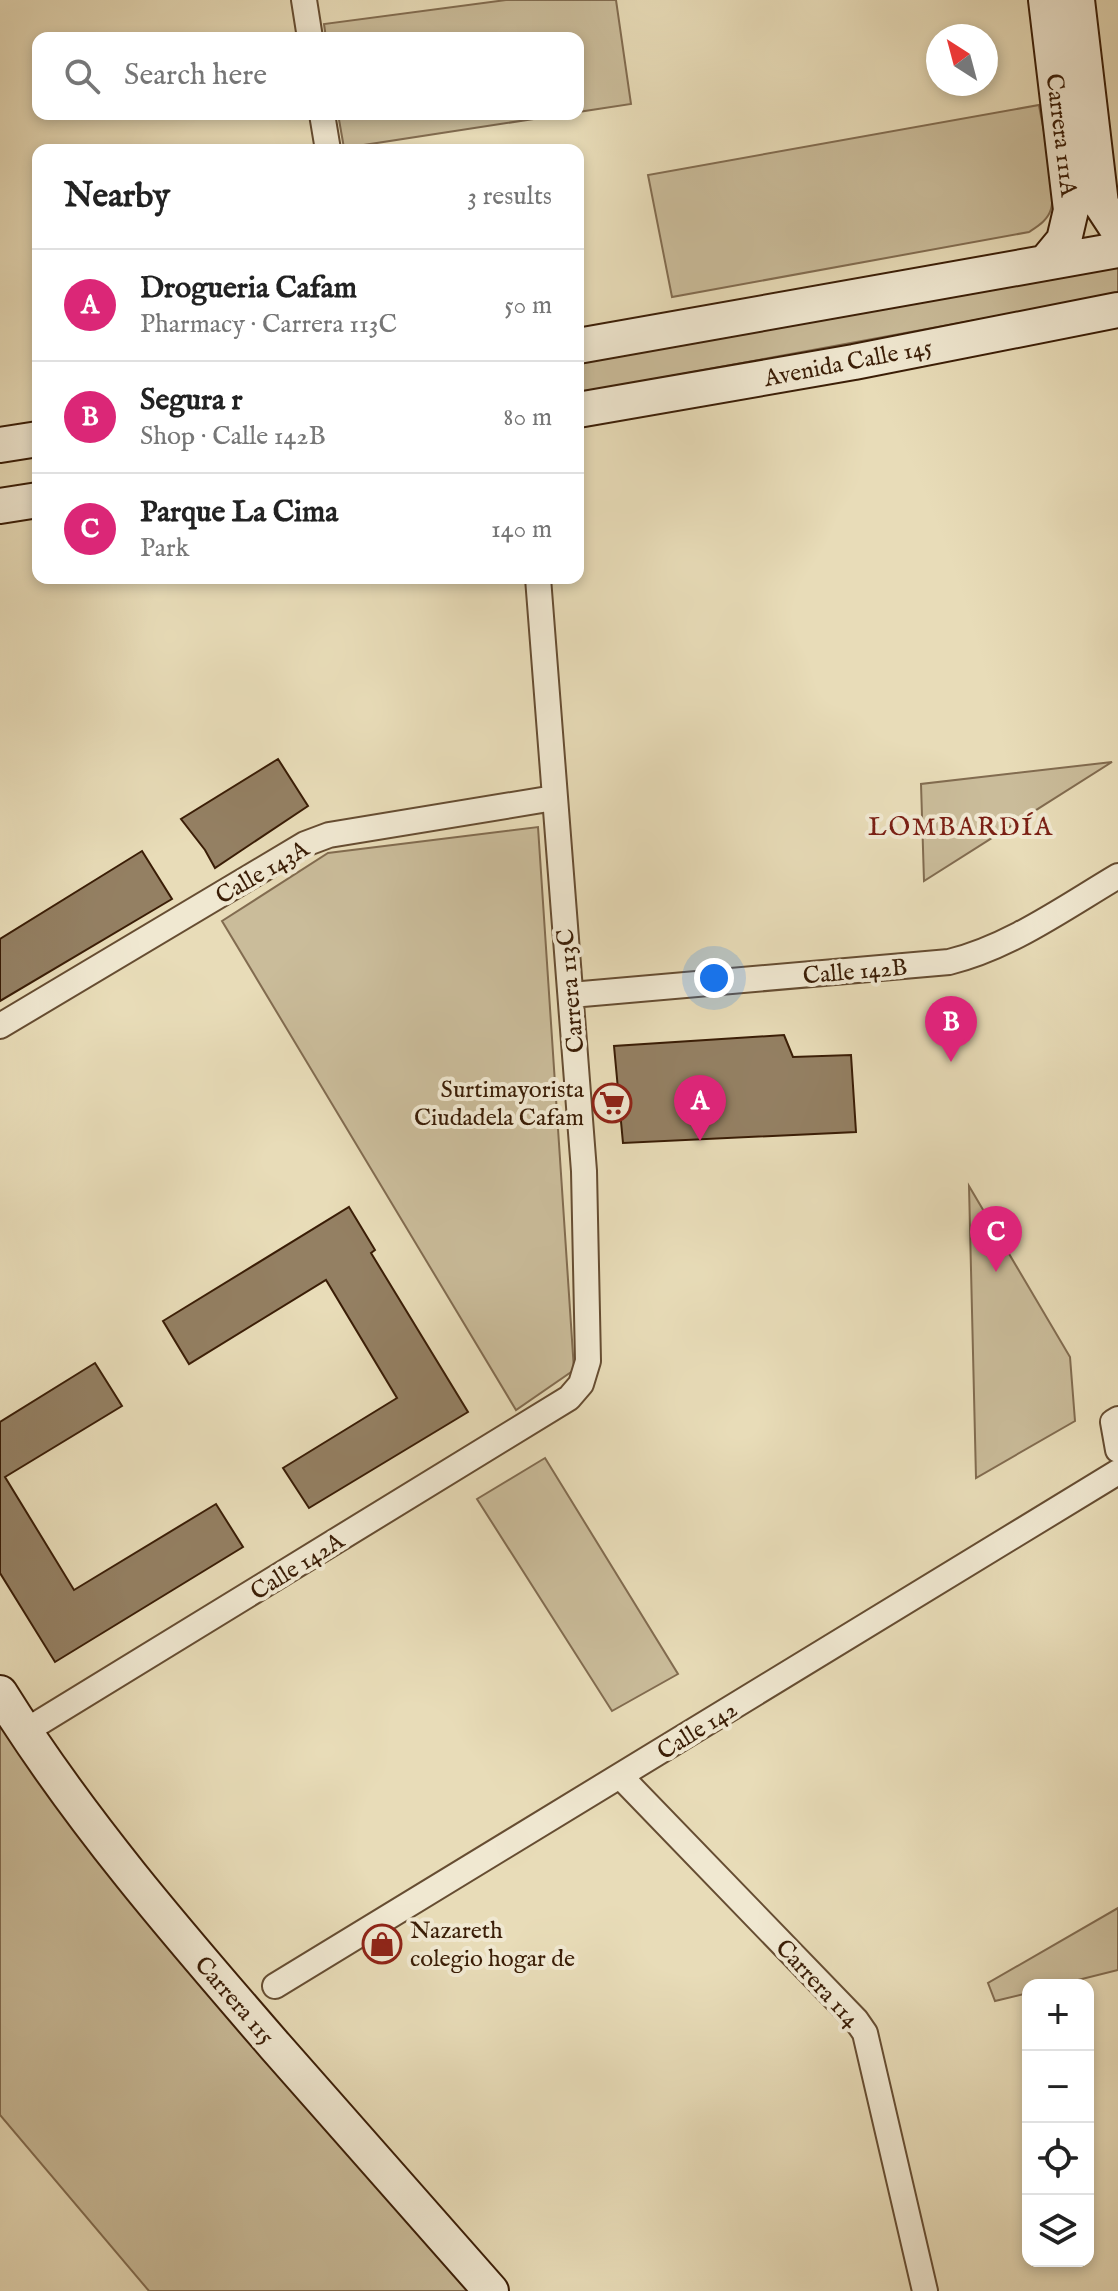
<!DOCTYPE html>
<meta charset="utf-8">
<style>
:root{--surface:#fff;--page:#f2f2f2;--text:#222;--muted:#767676;--line:#e0e0e0;--accent:#db2777}
body{margin:0;font-family:"IM FELL English",serif;background:var(--page);color:var(--text)}
.controls{position:absolute;right:24px;bottom:24px;display:grid;overflow:hidden;border-radius:16px;box-shadow:0 4px 12px #0003}
.controls button{width:72px;height:72px;display:grid;place-items:center;padding:0;border:0;border-bottom:2px solid var(--line);background:var(--surface);color:var(--text);font:40px sans-serif}
.compass{position:absolute;left:926px;top:24px;width:72px;height:72px;border-radius:50%;background:var(--surface);box-shadow:0 4px 12px #0003;rotate:324deg}
.you{position:absolute;left:714px;top:978px;width:28px;height:28px;margin:-20px;border:6px solid #fff;border-radius:50%;background:#1a73e8;box-shadow:0 0 0 12px #1a73e833}
.badge{display:grid;place-items:center;width:52px;height:52px;border-radius:50%;background:var(--accent);color:#fff;font-size:26px;font-weight:700}
.pin{position:absolute;translate:-50% -66px;filter:drop-shadow(0 2px 4px #0008)}
.pin::after{content:'';position:absolute;top:42px;width:28px;height:24px;background:inherit;clip-path:polygon(0 0,100% 0,50% 100%)}
.list{margin:0;padding:0;list-style:none}
h2{display:flex;justify-content:space-between;align-items:center;height:104px;margin:0;padding:0 32px;font-size:34px}
h2 small{font-size:26px;font-weight:400;color:var(--muted)}
.list li{display:grid;grid-template-columns:52px 1fr auto;gap:24px;align-items:center;box-sizing:border-box;height:112px;padding:0 32px;border-top:2px solid var(--line)}
.list b{display:block;font-size:30px;white-space:nowrap}
.list p{margin:0;font-size:26px;white-space:nowrap;color:var(--muted)}
.list em{font-size:26px;font-style:normal;color:var(--muted)}
.icon{flex:none;width:44px;height:44px;fill:none;stroke:currentColor;stroke-width:2;stroke-linecap:round;stroke-linejoin:round}
.map{position:relative;flex:none;width:1118px;height:2291px;overflow:hidden}
.search{position:absolute;background:var(--surface);box-shadow:0 4px 12px #0003;left:32px;top:32px;width:552px;height:88px;display:flex;align-items:center;gap:20px;box-sizing:border-box;padding:0 28px;border-radius:16px;color:var(--muted);font-size:30px}
.panel{position:absolute;background:var(--surface);box-shadow:0 4px 12px #0003;left:32px;top:144px;width:552px;height:440px;border-radius:16px}
.map>svg:first-child{display:block}
</style>
<div class="map">
<svg width="1118" height="2291" viewBox="0 0 1118 2291">
<rect width="100%" height="100%" fill="#e8dcb8"/>
<filter id="stains"><feTurbulence type="fractalNoise" baseFrequency=".0025" numOctaves="4"/><feColorMatrix values="0 0 0 0 .2 0 0 0 0 .09 0 0 0 0 .02 0 0 0 .5 -.17"/></filter>
<radialGradient id="worn" r=".72"><stop offset=".6" stop-color="#630" stop-opacity="0"/><stop offset="1" stop-color="#630" stop-opacity=".3"/></radialGradient>
<path fill="#cabc9a" stroke="#826c50" stroke-width="2" d="M506,0H616L631,104L578,112V38H326L324,24Z
M1039,105C1043,129 1057,189 1051,209C1048,220 1038,226 1029,232L672,297L648,175Z
M338,114H566L344,148Z
M1118,265V294L578,393V360Z
M1112,762L924,881L921,784Z
M538,827L574,1370L516,1410L222,921L328,853Z
M969,1186L1070,1357L1075,1421L976,1478Z
M545,1458L678,1674L612,1711L477,1499Z
M0,1722L473,2291H149L0,2115Z
M1118,1908V1970L1058,1985H1028V1993L995,2001L988,1983Z"/>
<path fill="#948063" stroke="#3a1d06" stroke-width="2" d="M278,759L308,806L215,868L205,850L181,819Z
M142,851L172,899L0,1001V939Z
M784,1035L793,1057L851,1055L856,1132L623,1143L614,1046Z
M349,1207L375,1250L371,1253L468,1412L309,1508L283,1468L397,1398L326,1280L189,1364L163,1321Z
M95,1363L122,1406L5,1477L74,1590L216,1504L243,1547L55,1662L0,1573V1422Z"/>
<g fill="none" stroke-linecap="round" stroke-linejoin="round">
<g stroke="#664d32" stroke-width="28">
<path id="street" d="M304,0L310,38
M322,114L328,150
M571,995L949,962C1010,947 1064,908 1118,876
M0,1026L305,844L329,835L554,798
M1118,1419L1113,1422L1118,1450
M24,1732L569,1398L581,1384L588,1361L584,1171L538,578
M621,1777L856,2020L865,2033L925,2291
M275,1986L1118,1472"/>
</g>
<g stroke="#3a1d06" stroke-width="38">
<path id="secondary" d="M1077,0L1101,204L1118,230
M1045,263L1064,240L1071,210L1046,0
M578,346L1118,250
M578,410L854,362L1118,310
M0,445L38,439
M0,506L38,500
M0,1693C79,1820 177,1933 275,2046C347,2127 419,2209 491,2291"/>
</g>
<use href="#street" stroke="#f0e8d1" stroke-width="24"/>
<use href="#secondary" stroke="#f0e8d1" stroke-width="34"/>
</g>
<defs>
<g id="supermarket-ring" transform="scale(2)"><circle r="9.5" fill="#f0e8d1" stroke="#8f2418" stroke-width="1.5"/><path d="M-6-5.5h2.5l.6 2H6L4.5 2H-2.5L-4.4-4H-6ZM-1.5 3.2a1.3 1.3 0 1 0 .1 0ZM3 3.2a1.3 1.3 0 1 0 .1 0Z" fill="#8f2418"/></g>
<g id="shop-ring" transform="scale(2)"><circle r="9.5" fill="#f0e8d1" stroke="#8f2418" stroke-width="1.5"/><path d="M-5-2.5h2.3a2.7 3.5 0 0 1 5.4 0H5L5.5 6h-11ZM-1.5-2.5h3a1.5 2.3 0 0 0-3 0Z" fill="#8f2418"/></g>
</defs>
<g fill-rule="evenodd">
<use href="#supermarket-ring" x="612" y="1103"/>
<use href="#shop-ring" x="382" y="1944"/>
</g>
<g text-anchor="middle" stroke-width="8" stroke-linejoin="round" paint-order="stroke">
<g font-size="24" fill="#3a1d06" stroke="#f0e8d1">
<text transform="translate(1062 135) rotate(83)" y="8">Carrera 111A</text>
<text transform="translate(848 362) rotate(-11)" y="8">Avenida Calle 145</text>
<text transform="translate(262 872) rotate(-30)" y="8">Calle 143A</text>
<text transform="translate(855 971) rotate(-5)" y="8">Calle 142B</text>
<text transform="translate(570 991) rotate(-95)" y="8">Carrera 113C</text>
<text transform="translate(297 1566) rotate(-32)" y="8">Calle 142A</text>
<text transform="translate(697 1730) rotate(-32)" y="8">Calle 142</text>
<text transform="translate(818 1983) rotate(47)" y="8">Carrera 114</text>
<text transform="translate(235 2000) rotate(49)" y="8">Carrera 115</text>
</g>
<g font-size="24" fill="#3a1d06" stroke="#f0e8d1" text-anchor="end">
<text x="584" y="1097">Surtimayorista<tspan x="584" dy="28">Ciudadela Cafam</tspan></text>
<text x="410" y="1938" text-anchor="start">Nazareth<tspan x="410" dy="28">colegio hogar de</tspan></text>
</g>
<g font-size="26" letter-spacing="2" fill="#7a1f14" stroke="#f0e8d1">
<text x="961" y="835">LOMBARDÍA</text>
</g>
</g>
<rect width="100%" height="100%" filter="url(#stains)"/>
<rect width="100%" height="100%" fill="url(#worn)"/>
</svg>
<div class="controls">
<button>+</button>
<button>−</button>
<button><svg class="icon" aria-label="locate" viewBox="0 0 24 24"><circle cx="12" cy="12" r="6"/><path d="M12 2v4M12 18v4M2 12h4M18 12h4"/></svg></button>
<button><svg class="icon" aria-label="layers" viewBox="0 0 24 24"><path d="M12 4l9 5-9 5-9-5zM3 14l9 5 9-5"/></svg></button>
</div>
<svg class="compass" viewBox="-18 -18 36 36"><path d="M0-13l5 13h-10z" fill="#e53935"/><path d="M0 13l5-13h-10z" fill="#767676"/></svg>
<div class="you"></div>
<div class="pin badge" style="left:700px;top:1141px">A</div>
<div class="pin badge" style="left:951px;top:1062px">B</div>
<div class="pin badge" style="left:996px;top:1272px">C</div>
<div class="search"><svg class="icon" aria-label="search" viewBox="0 0 24 24"><circle cx="10" cy="10" r="6"/><path d="M15 15l6 6"/></svg>Search here</div>
<section class="panel">
<h2>Nearby<small>3 results</small></h2>
<ul class="list">
<li><span class="badge">A</span><div><b>Drogueria Cafam</b><p>Pharmacy · Carrera 113C</p></div><em>50 m</em></li>
<li><span class="badge">B</span><div><b>Segura r</b><p>Shop · Calle 142B</p></div><em>80 m</em></li>
<li><span class="badge">C</span><div><b>Parque La Cima</b><p>Park</p></div><em>140 m</em></li>
</ul>
</section>
</div>
